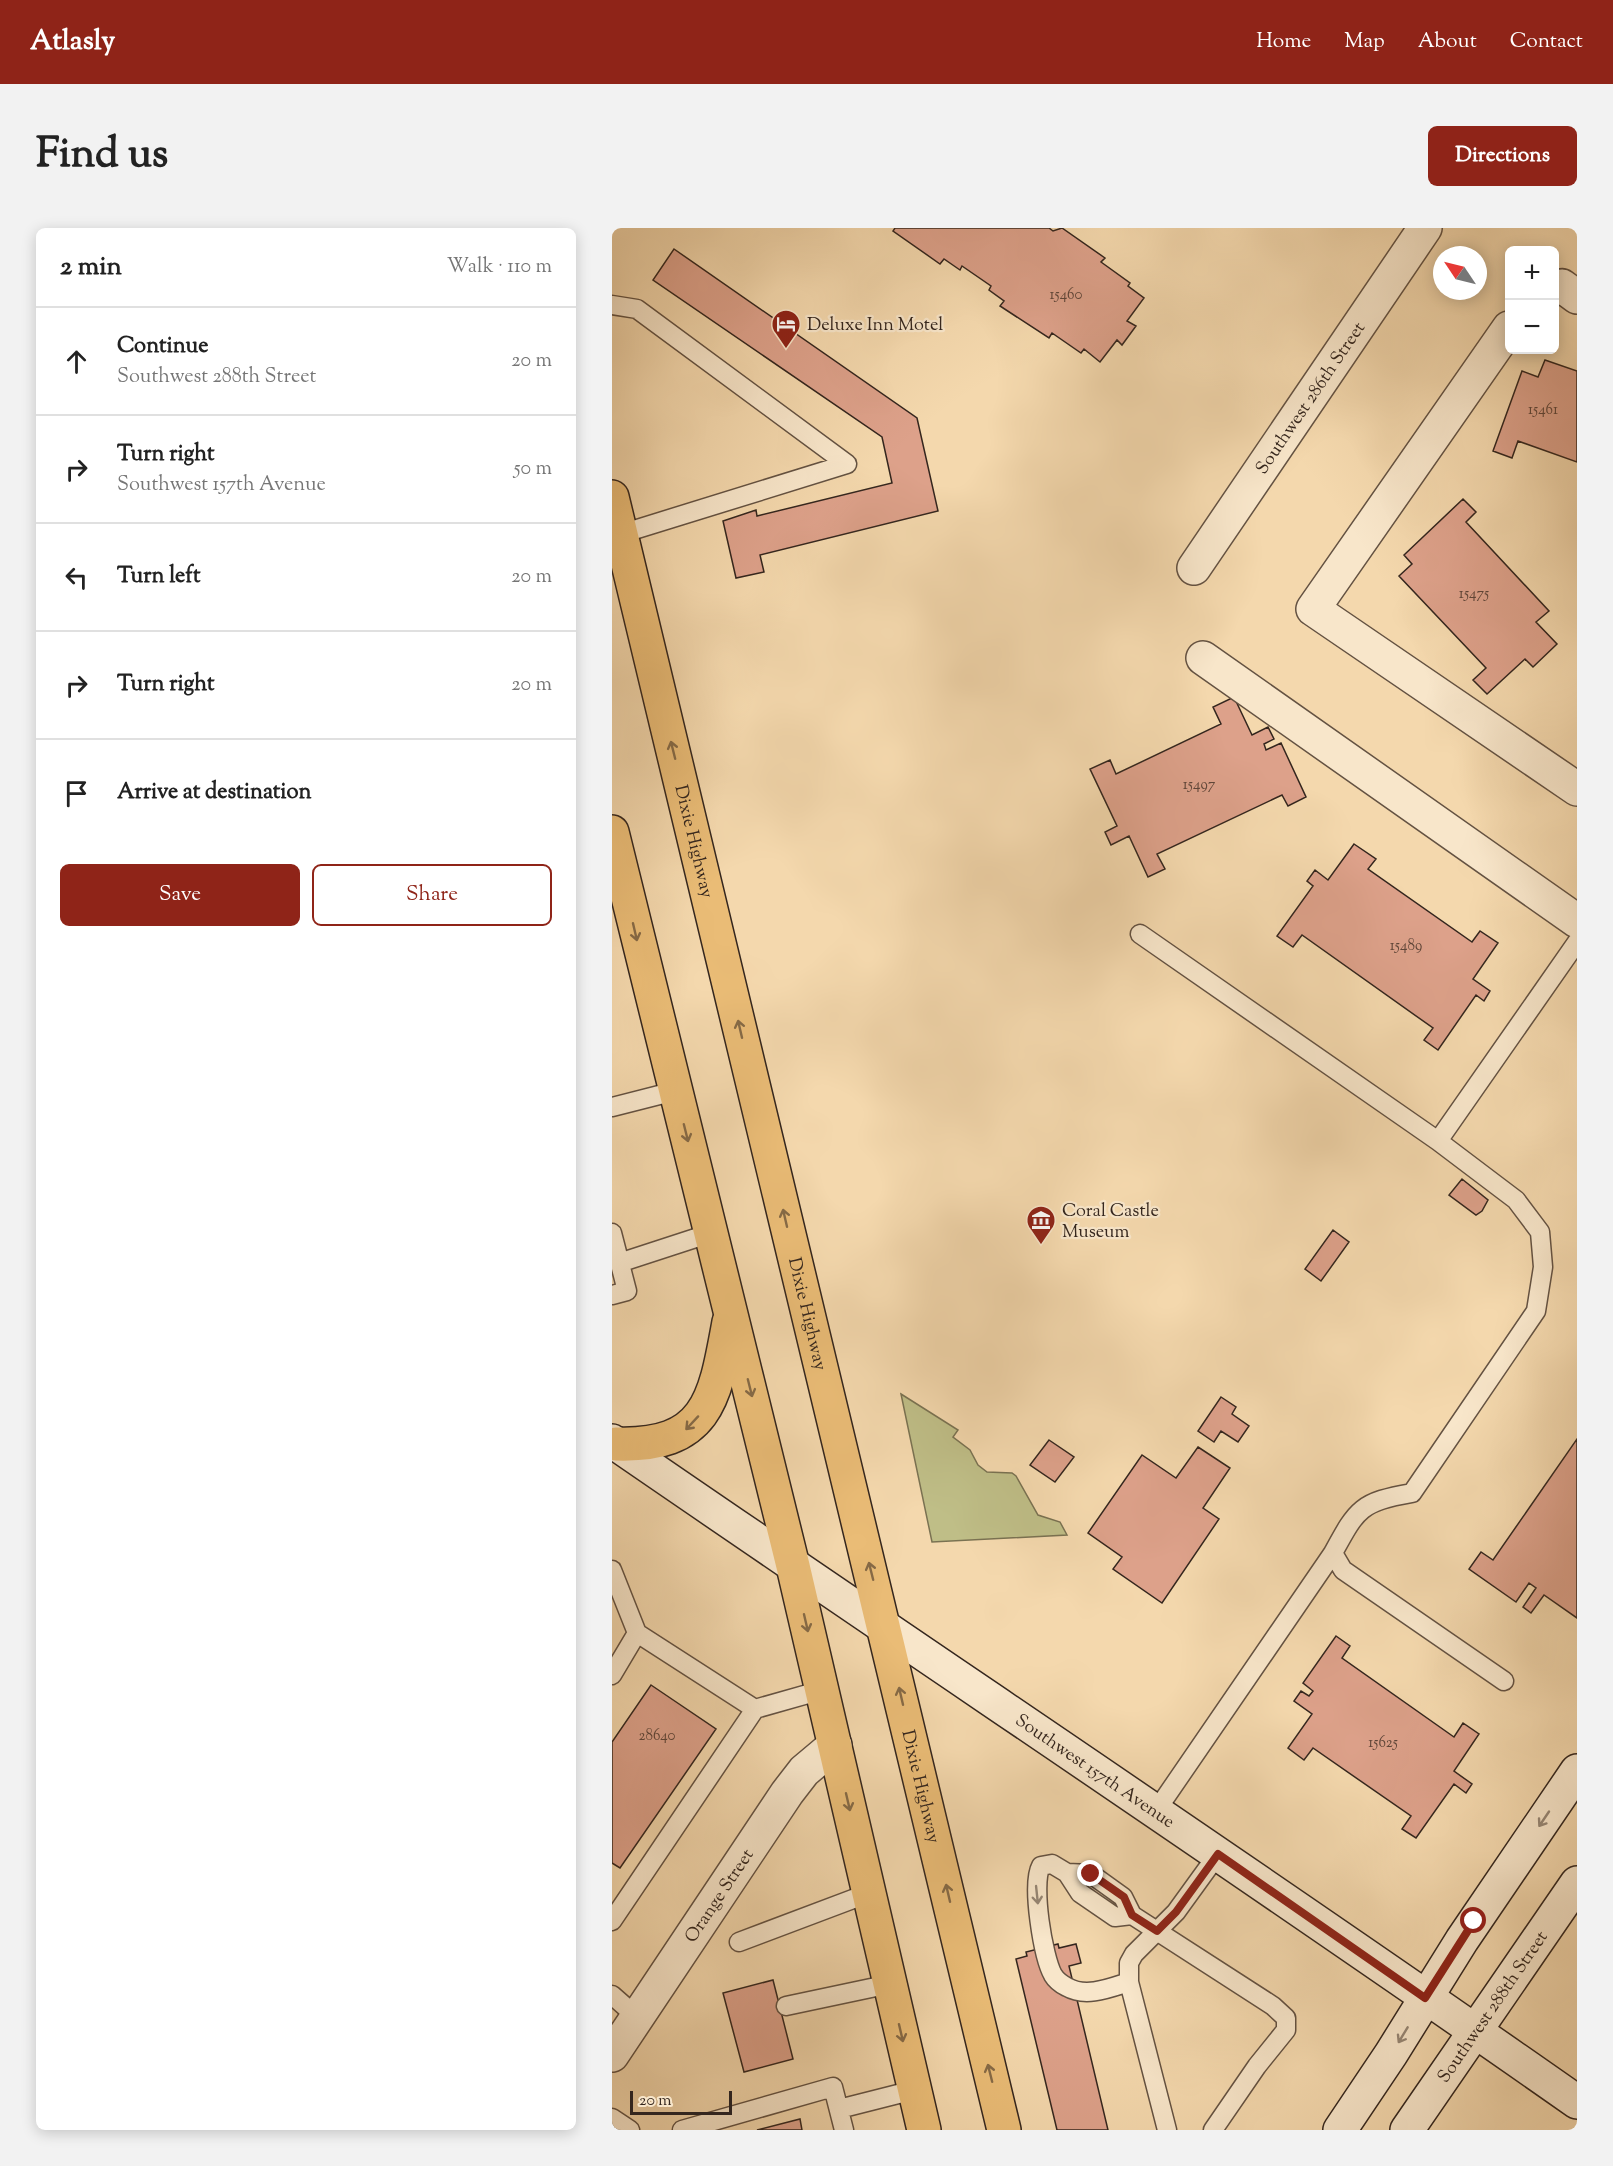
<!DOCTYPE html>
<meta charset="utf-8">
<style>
:root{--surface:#fff;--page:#f2f2f2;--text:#222;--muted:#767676;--line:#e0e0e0;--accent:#8f2418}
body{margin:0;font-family:"Sorts Mill Goudy",serif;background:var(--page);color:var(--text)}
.controls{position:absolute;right:18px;top:18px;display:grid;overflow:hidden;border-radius:9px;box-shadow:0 3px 15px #0003}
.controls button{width:54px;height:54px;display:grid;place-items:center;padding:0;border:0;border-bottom:2px solid var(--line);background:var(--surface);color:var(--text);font:30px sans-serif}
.compass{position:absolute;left:821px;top:18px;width:54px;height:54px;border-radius:50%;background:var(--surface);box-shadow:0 3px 15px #0003;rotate:305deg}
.scale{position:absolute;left:18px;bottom:15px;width:102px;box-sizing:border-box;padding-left:6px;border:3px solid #34261e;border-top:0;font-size:16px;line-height:21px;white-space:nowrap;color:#34261e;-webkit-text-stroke:4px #f8e6ca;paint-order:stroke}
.stop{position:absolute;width:18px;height:18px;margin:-14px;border:4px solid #8f2418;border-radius:50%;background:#fff}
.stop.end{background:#8f2418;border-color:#fff;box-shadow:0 2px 6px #0008}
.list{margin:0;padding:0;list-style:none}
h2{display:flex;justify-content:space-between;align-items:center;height:78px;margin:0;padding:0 24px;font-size:26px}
h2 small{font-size:20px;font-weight:400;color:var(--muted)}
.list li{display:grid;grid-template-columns:39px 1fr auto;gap:18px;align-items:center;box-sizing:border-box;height:108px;padding:0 24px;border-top:2px solid var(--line)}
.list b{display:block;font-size:22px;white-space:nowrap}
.list p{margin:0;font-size:20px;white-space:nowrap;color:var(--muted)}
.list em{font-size:20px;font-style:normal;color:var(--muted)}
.actions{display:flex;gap:12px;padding:18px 24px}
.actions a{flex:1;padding:14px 0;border:2px solid var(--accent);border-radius:9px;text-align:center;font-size:21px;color:var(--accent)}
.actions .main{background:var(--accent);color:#fff}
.icon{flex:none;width:33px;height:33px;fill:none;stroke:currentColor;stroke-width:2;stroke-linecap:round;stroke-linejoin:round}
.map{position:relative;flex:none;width:965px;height:1902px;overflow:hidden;border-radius:9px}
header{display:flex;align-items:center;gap:36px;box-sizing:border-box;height:84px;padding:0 30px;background:var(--accent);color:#fff}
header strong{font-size:28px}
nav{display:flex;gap:33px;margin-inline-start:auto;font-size:21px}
.intro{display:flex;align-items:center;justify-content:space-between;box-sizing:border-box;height:144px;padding:0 36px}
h1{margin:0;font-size:42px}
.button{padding:15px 27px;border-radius:9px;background:var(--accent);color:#fff;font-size:21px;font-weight:700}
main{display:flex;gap:36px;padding:0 36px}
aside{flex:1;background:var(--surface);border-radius:9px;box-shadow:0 3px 15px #0003}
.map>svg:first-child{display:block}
</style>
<header>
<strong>Atlasly</strong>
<nav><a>Home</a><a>Map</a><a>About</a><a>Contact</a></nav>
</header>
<div class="intro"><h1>Find us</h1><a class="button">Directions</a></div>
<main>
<aside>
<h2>2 min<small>Walk · 110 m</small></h2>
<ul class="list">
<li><svg class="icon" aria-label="ahead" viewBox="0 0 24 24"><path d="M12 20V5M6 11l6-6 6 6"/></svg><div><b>Continue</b><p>Southwest 288th Street</p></div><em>20 m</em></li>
<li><svg class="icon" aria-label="right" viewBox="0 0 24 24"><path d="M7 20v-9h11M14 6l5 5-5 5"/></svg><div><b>Turn right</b><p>Southwest 157th Avenue</p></div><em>50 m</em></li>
<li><svg class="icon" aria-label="left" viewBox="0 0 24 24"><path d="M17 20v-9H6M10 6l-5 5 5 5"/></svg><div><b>Turn left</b></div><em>20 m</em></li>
<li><svg class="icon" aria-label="right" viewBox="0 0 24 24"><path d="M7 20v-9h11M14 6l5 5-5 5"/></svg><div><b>Turn right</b></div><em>20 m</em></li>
<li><svg class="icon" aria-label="arrive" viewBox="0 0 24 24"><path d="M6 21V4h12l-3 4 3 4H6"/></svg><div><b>Arrive at destination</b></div></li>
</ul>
<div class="actions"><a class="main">Save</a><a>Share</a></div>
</aside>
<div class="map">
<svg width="965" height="1902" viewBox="0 0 965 1902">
<rect width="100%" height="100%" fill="#f4d8ad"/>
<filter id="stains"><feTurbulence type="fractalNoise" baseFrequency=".00333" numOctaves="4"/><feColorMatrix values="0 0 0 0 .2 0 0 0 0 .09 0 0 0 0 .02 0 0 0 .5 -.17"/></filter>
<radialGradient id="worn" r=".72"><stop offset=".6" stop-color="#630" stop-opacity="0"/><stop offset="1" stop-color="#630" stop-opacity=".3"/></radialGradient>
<path fill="#bfbe87" stroke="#7a7252" stroke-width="1.5" d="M289,1166L346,1202L341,1209L358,1222L366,1237L375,1244L400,1245L404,1248L426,1287L448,1294L455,1307L320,1314Z"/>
<path fill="#dda18a" stroke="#34261e" stroke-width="1.5" d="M283,0H437L441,3L450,0L493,30L489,34L518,55L516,58L532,70L515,93L524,98L510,117L505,112L488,134L472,121L469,125L440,105L437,110L388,78L392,73L377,62L379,58L350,38L348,42L332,31L328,36L281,3Z
M62,21L305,190L326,283L148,327L152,344L124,350L111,293L144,282L145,288L280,255L270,209L41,52Z
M933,132L965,143V234L906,213L900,230L881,223L910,143L926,149Z
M851,271L864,284L854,294L937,383L924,394L945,416L921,439L913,431L875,466L861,452L874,440L787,348L800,336L792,327Z
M622,469L640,507L656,499L662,511L652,516L654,522L669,515L694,569L676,578L670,567L545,626L553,641L536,649L517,608L499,617L493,604L505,598L478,541L498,532L504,546L609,496L601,479Z
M742,616L764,631L756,641L860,714L868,703L886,715L861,751L878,763L872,773L864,767L826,822L812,812L821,800L690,707L681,719L665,708L701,658L695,653L703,642L716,652Z
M850,951L876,972L870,983L864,987L837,967Z
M721,1002L737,1014L709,1053L693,1041Z
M609,1169L624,1179L620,1186L637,1198L626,1214L609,1203L602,1214L586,1203Z
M965,1211V1390L932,1367L919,1385L911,1379L924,1360L917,1355L904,1374L857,1341L869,1324L881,1332Z
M437,1212L462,1229L443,1254L418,1237Z
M586,1219L618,1240L591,1280L607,1291L550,1375L501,1341L510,1329L476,1305L530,1227L564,1250Z
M724,1408L738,1418L730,1430L842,1509L851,1495L867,1506L842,1543L860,1556L854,1565L842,1556L804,1610L790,1601L799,1588L701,1520L692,1532L676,1520L700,1486L682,1473L689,1463L697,1468L701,1463L691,1455Z
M39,1457L104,1501L8,1640L0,1635V1514Z
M446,1716L447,1720L464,1716L469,1735L457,1738L496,1902H445L404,1731L415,1728L414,1724Z
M161,1752L181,1831L132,1844L111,1765Z
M188,1891L190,1902H145Z"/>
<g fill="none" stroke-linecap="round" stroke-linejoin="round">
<g stroke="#645242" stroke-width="21">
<path id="lane" d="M0,77L25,81L235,236L9,306
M528,706L826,913L965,714
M0,879L63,863
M826,913L904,972L928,1004L931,1039L924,1083L800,1265C748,1274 745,1281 721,1325L731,1342L892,1453
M0,1005L15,1063L0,1067
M7,1035L99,1005
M0,1342L25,1405L143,1481
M0,1447L25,1405
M544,1583L721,1325
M455,1645L479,1646L511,1669L520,1687L661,1778L674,1790V1802L645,1838L601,1902
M0,1693L143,1481L210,1462
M127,1714L257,1665
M517,1754C498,1760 474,1770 455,1759C449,1756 444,1752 441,1747C431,1729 419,1656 429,1638L440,1636L455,1645L468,1665L503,1689L520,1687
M0,1767L25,1789
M174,1778L278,1756
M227,1881L302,1862
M0,1890L18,1902
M70,1902L221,1859L232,1902
M555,1902L517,1754V1735L522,1726L564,1684L606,1626"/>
</g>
<g stroke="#645242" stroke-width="36">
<g id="street">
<path d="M942,61L950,58L965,69"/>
<path d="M897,100L701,381L965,561"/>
<path id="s1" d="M582,340L813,0"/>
<path d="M591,430L965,693"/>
<path id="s2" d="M0,1827L175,1565L192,1543L223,1517"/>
</g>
</g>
<g stroke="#34261e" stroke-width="36">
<g id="secondary">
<path id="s3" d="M0,1213C321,1434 646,1650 965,1874"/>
<path d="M728,1902L779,1826L850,1712L965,1543"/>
<path id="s4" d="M795,1902L965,1655"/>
</g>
</g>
<g stroke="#34261e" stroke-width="36">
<g id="highway">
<path id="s5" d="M0,269L392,1902"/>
<path d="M0,604L181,1338L312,1902"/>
<path d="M4,1216C96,1219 103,1171 117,1094"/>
</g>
</g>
<use href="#lane" stroke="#f8e6ca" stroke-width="18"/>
<use href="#street" stroke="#f8e6ca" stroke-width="33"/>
<use href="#secondary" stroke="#f8e6ca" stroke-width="33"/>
<use href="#highway" stroke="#eabc76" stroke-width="33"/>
</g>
<defs><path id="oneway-shaft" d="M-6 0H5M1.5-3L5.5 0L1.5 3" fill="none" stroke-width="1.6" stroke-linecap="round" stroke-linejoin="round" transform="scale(1.5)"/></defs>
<g stroke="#866a46">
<use href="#oneway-shaft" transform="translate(61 522) rotate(-104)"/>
<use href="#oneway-shaft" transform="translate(23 704) rotate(77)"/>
<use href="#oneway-shaft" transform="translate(128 801) rotate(-103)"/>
<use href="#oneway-shaft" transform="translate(74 905) rotate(76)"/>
<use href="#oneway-shaft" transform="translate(173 990) rotate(-103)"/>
<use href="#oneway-shaft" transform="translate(138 1160) rotate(76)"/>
<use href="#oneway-shaft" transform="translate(80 1195) rotate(133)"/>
<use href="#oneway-shaft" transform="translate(259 1343) rotate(-104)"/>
<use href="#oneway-shaft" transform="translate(194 1395) rotate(77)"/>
<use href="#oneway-shaft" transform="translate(289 1468) rotate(-103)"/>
<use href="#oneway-shaft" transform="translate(236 1574) rotate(77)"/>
<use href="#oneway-shaft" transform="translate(336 1665) rotate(-103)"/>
<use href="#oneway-shaft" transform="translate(289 1805) rotate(77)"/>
<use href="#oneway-shaft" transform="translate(378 1845) rotate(-104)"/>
</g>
<g stroke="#968674">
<use href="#oneway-shaft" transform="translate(932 1591) rotate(124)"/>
<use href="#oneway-shaft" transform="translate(425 1667) rotate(84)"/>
<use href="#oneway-shaft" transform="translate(791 1807) rotate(121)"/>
</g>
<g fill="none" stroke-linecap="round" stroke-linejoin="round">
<path stroke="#8f2418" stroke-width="8" d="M479,1646L512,1669L520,1687L545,1703L564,1684L606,1626L813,1770L862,1693"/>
</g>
<defs>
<g id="hotel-pin" transform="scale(1.5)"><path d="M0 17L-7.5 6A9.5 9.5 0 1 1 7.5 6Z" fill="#8f2418" stroke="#f8e6ca"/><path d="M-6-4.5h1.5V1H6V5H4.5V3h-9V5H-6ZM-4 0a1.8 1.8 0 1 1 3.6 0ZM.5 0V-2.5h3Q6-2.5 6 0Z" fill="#fff"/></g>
<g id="museum-pin" transform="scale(1.5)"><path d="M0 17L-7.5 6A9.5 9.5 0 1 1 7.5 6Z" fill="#8f2418" stroke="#f8e6ca"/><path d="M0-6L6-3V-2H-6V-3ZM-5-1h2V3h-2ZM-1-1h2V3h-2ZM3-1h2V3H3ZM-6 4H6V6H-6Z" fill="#fff"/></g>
</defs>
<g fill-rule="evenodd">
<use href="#hotel-pin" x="174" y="96"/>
<use href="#museum-pin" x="429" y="992"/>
</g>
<g text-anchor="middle" stroke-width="4.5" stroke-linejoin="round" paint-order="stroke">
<g font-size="15" fill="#5e4539">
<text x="454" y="71">15460</text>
<text x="931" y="186">15461</text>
<text x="862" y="370">15475</text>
<text x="587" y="561">15497</text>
<text x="794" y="722">15489</text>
<text x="45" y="1512">28640</text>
<text x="771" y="1519">15625</text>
</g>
<g font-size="18" fill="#34261e" stroke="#f8e6ca" text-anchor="start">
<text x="195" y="102">Deluxe Inn Motel</text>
<text x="450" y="988">Coral Castle<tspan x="450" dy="21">Museum</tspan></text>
</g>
<g font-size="18" fill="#34261e" stroke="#f8e6ca">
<text dy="6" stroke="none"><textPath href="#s1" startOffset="206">Southwest 286th Street</textPath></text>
<text dy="6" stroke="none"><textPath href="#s5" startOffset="354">Dixie Highway</textPath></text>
<text dy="6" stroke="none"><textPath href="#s5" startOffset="840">Dixie Highway</textPath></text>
<text dy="6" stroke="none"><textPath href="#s3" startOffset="585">Southwest 157th Avenue</textPath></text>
<text dy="6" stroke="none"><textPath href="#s5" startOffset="1326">Dixie Highway</textPath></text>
<text dy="6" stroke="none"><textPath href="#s2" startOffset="192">Orange Street</textPath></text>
<text dy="6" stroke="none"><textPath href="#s4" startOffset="150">Southwest 288th Street</textPath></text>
</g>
</g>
<rect width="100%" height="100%" filter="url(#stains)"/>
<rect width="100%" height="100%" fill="url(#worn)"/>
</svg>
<div class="controls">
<button>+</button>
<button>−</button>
</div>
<svg class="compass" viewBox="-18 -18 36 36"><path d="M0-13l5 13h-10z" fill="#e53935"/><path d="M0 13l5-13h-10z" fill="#767676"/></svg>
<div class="scale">20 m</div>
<div class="stop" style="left:862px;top:1693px"></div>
<div class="stop end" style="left:479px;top:1646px"></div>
</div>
</main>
